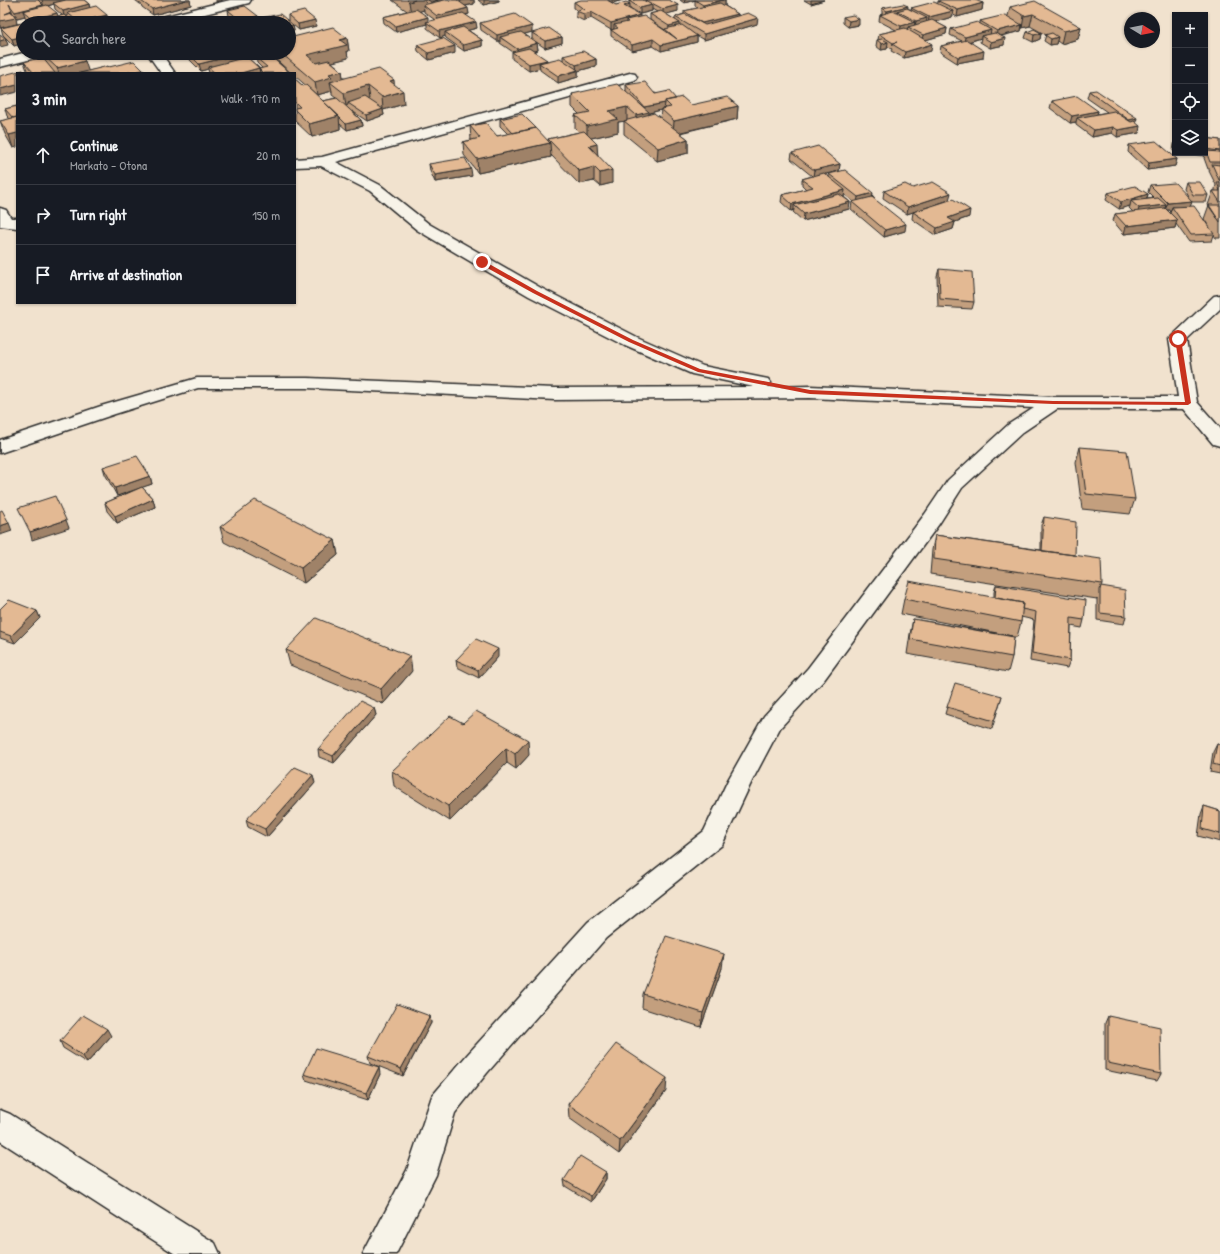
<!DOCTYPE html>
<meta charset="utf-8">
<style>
:root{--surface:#171b24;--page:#242831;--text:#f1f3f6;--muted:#9ea1a6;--line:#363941}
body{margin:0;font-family:"Patrick Hand",sans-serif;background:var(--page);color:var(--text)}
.controls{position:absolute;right:12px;top:12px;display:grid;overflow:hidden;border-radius:0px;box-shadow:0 1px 3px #0004}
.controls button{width:36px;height:36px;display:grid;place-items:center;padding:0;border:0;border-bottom:1px solid var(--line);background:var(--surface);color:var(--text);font:20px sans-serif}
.compass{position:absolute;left:1124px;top:12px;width:36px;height:36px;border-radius:50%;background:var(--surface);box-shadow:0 1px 3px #0004;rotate:100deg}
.stop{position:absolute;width:12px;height:12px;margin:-9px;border:3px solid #c8321e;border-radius:50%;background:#fff}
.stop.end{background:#c8321e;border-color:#fff;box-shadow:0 1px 4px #0008}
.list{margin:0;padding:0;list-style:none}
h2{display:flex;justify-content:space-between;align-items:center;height:52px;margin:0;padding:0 16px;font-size:17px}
h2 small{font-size:13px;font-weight:400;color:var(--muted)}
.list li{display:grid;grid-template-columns:26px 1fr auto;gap:12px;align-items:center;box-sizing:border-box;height:60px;padding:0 16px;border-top:1px solid var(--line)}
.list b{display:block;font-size:15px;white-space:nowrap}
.list p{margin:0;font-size:13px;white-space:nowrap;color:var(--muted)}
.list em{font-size:13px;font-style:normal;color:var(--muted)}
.icon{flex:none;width:22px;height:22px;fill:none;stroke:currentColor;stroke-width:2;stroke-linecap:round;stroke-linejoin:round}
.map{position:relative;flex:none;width:1220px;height:1254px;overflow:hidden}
.search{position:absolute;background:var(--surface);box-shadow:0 1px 3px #0004;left:16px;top:16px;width:280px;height:44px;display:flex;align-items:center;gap:10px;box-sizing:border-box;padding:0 14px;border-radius:22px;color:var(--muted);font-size:15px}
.panel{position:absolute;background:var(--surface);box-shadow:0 1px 3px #0004;left:16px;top:72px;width:280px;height:232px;border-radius:0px}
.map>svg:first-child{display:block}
</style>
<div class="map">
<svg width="1220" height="1254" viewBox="0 0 1220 1254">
<rect width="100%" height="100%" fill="#f1e2ce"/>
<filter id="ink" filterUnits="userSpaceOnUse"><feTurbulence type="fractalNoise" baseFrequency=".025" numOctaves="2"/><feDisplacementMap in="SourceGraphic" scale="8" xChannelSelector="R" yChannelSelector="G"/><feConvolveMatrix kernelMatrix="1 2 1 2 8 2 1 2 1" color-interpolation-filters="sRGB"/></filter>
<g filter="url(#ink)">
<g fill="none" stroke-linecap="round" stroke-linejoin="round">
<g stroke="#2b2b2b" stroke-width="3">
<path id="street" d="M230,0H251L249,3L169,23H148L150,20Z
M23,53H46L44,56L0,67V59Z
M147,53H161L175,73H161Z
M630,73L635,74L637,77L635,80L336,162L380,185L429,224L541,288L637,337L703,366L768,379L771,383L768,387L810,386L1053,397H1188L1195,399L1197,403L1195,407L1188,409H1057L1023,432L962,488L939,524L824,680L780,728L752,781L722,845L606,938L487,1073L455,1113L436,1175L396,1254H363L407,1170L432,1096L467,1055L588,922L704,831L728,780L764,716L808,668L925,514L948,480L1009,424L1034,408L810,398L555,400L308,388H198L115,414L0,453V440L101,406L197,378H308L555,388L754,387L692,374L625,345L529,296L417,230L370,191L321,166L295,167V159L322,157Z
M0,208L6,210L11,218H17V228L0,226Z
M0,1110L10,1114L215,1243L220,1254H175L0,1141Z"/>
</g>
<g stroke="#2b2b2b" stroke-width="3">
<path id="primary" d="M1220,295V309L1187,340L1197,402L1220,428V446L1213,444L1179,403L1169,339L1214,296Z"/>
</g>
<use href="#street" fill="#f7f3e8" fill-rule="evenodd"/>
<use href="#primary" fill="#f7f3e8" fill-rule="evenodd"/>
</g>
<path fill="#c39f7e" stroke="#2b2b2b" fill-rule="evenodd" d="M0,0L1,1L6,0H84L89,4L90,8L108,21L101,23H32L25,17V16L17,18L13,13L17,24L23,23V43L14,46L3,35L1,28L14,25L0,28ZM54,4L55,9L62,15L58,16L48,6Z
M135,0H190L191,5L153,15L142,7L141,4H140Z
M392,0H474V4L466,6L469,14L466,15L477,28L468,30L482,40V46L464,51L446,38L445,36L440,38L427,28V24L396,32L384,23L383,17L407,11ZM424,10V12L435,20L428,22L420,11Z
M478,0H499V1L484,5Z
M608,0H623L612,3Z
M635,0H669L678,11L666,14L675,20V17L684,14V11L698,8L695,6V0L684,3L680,0H725V6L738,14V16L757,24L704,40L697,36V42L661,51L653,46L632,51L611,36V30L614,29L611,30L591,18L584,21L576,17V11L577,10L574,8V2L616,5L629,4V1ZM630,8L640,14L652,11V9L657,12L650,14V20L665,30L640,17L630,9Z
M804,0H824L811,4Z
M938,1L983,3L982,10L957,17L952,14V17L935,22L947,28L946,34L925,40L931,51L904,58L891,51L892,49L887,46V49L881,50L876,46L877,40H878L879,34L896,30L879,21L880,15L882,14V8H908L911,10V8L938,3Z
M1010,7L1081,27L1078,39L1061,44L1057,41L1056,44L1050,45L1044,41L1046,35L1030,26L1022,28L1021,31L1001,36L1004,45L990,48L980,42L981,38L969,42L983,58L957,63L940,52L941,46L962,41L950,35L951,29L980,24V21L1008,16Z
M228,10L258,16L259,23H237L229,16Z
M288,15L316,26L299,30L293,25L294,31L289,23H262L261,18L288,21Z
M843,17L859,25L848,27L843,23Z
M480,23L532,32L524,34L537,43L538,50L534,51L547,61L563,60V56L596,59V66L578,71V77L558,83L540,70V68L529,71L512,59V52H513L500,43V41H497L481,30Z
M1027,32L1041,33L1040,39L1033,42L1025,38Z
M532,33L562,37V43L545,48L532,39Z
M347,38L349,51H347L348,58L332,62L342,71L343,78L394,84L404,104L383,110L384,115L367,121L352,111L361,120L362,126L347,130L340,124V129L312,137L295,121V79L303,86L323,101L336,98L332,95V91L317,95L295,76V73H291L271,55V54H269L290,73H260L259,69L262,68L257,63L256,57L249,59L259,68L260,73H209L208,69L201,71L190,60L189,56L185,53H239L241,59L245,58L240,53H289Z
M417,45L455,53L429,60L418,51Z
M34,53H77L88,71L109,67L143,70V73H28L24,62L37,59L35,58Z
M626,85L676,99L691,105L738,106L737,119L680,133L688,139V153L657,161L624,134V121L618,122V132L591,138L598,155L612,183L600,186L594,181L579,184L551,155V157L478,173L464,155L463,142L471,140L470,126L497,136L508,134L500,126V119L548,141V139L579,132L575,128V115L579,114L572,107V94L626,92ZM661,110L660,118L649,115V113Z
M1089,91L1135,122L1139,133L1117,137L1112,133L1092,137L1076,125V122L1070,123L1050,108L1052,101L1098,111L1097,114L1107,112L1087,98Z
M17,106L13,148L5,134L0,121L10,119L7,116L5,109Z
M1175,138V152L1173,151Z
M1205,138L1220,140V238H1216L1214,235L1212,241L1189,242L1176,224L1175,228L1124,234L1113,221L1115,214L1133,212L1129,208L1130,206L1119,209L1106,200L1108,193L1148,194L1147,199L1154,198L1148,192L1150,185L1188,196L1184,189L1186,182L1208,195L1206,202H1191L1190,206L1210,228L1204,219L1209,205L1218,219L1208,205L1213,191H1215V189L1216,185L1209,171L1210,169H1208L1204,158L1205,156L1185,153H1205ZM1167,210H1171L1170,213Z
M1129,145L1177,159L1175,166L1147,170L1128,152Z
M792,153L840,164L839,171L825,174L829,177V174L873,197L905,231L884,237L851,209L852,202H854L844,194V197L850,202L849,209L803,221L793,212L794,210L791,211L781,202L782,195L806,189L802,185V179L812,176L791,159Z
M429,164L472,176L435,182L430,171Z
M884,191L949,200L907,214L883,198Z
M913,212L969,217L955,222L953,229L935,235L912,219Z
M939,269L974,302L972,309L938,307L937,276Z
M1080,447L1135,499L1130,514L1082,509L1076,462Z
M103,467L150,476L152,484L142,487L153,499L155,507L117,523L107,511L105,503L142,487L117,496L105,474Z
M1044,517L1075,555L1102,584L1101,586L1126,616L1124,624L1097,620V598V599L930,574L932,550L935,535L1041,550V525Z
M220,527L335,540L338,555L304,583L224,542Z
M996,585L1084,620L1082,628L1071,626L1070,660L1067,668L1030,661L1034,620L1021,617V622L1017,637H1014L1012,657L1008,672L907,654L910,634L913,619L1012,636L901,614L904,599L994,597V592Z
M0,609L37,611L40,618L15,643L0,638Z
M286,650L412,671L383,704L290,665Z
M498,657L479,678L457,667L456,660Z
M1002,696L992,729L945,714L947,707Z
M374,708L376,715L334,763L319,757L318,749Z
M463,723L529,755L516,769L507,763L450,821L394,786L392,771Z
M1217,744L1220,745V774L1210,772L1213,752Z
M315,783L267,837L248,827L246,820Z
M1204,806L1220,811V842L1198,836L1201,814Z
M722,968L701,1027L642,1008L643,994Z
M430,1016L431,1023L403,1076L370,1063L368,1056Z
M1108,1016L1161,1074L1157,1081L1105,1070V1023Z
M111,1036L87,1063L63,1048L60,1041Z
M304,1074H380L368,1100L306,1080Z
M666,1091L619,1154L569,1118L568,1104Z
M606,1172V1179L591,1202L565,1186L564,1180Z"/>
<path fill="#9f8267" stroke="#2b2b2b" d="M42,0H70L53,3L54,4L44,7Z
M186,0H190L191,5L153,15L152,9Z
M216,0H223L216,2Z
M415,0H425L426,7L423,5L424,10L411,14L409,2Z
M438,0H449L431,8V2Z
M465,0H474V4L461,7L460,1Z
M484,0H499V1L484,5Z
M612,0H623L612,3Z
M685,0H696L684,3Z
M723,0H725V6L703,11V5Z
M811,0H824L811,4Z
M983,3L982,10L957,17L958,10Z
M89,4L90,10L68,13V16L64,17L63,11Z
M630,4V10L624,6Z
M43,5L44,12L23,11L25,16L17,18L15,12Z
M652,5V11L640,14V8Z
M678,5V11L663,15V9Z
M908,6L907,13L897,11L896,15L886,18L887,11Z
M468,8L469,14L438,22L437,16Z
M12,11L14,18H16L17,24L0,28V21L5,14Z
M953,11L952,17L928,24L929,17Z
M591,12V18L584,21V14Z
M57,13L59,19L34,23L33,19Z
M738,14L737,21L701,29L702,23Z
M1033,14L1030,26L1022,28L1024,16Z
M107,15L108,21L101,23H78V22Z
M640,15V21L628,22L626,20V25H614V29L611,30V23Z
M258,16L259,23H241V21Z
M428,17V23L426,22L427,24L396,32L395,26Z
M758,18L757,24L704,40V34Z
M927,18L926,25L915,27L916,21Z
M859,19V25L848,27L849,21Z
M315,20L316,26L299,30L298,24Z
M476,22L477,28L450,35L445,32V36L440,38L439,31Z
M915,22L914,28L908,27L907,30L900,32L901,26Z
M680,23V29L668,32L669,26Z
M293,25L294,31L289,32V26Z
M1022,25L1021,31L996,37L997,31Z
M532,26V32L504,40L500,37V41H497V35Z
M1081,27L1078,39L1061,44L1064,31Z
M947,28L946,34L922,41L923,35Z
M991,30L990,36H981V38L964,43L965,37Z
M1041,33L1040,39L1033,42L1034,35Z
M23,36V43L14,46L12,39Z
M697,36V42L661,51V45Z
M562,37V43L545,48V41Z
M1058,37L1056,44L1050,45L1051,39Z
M347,38L349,51H347L348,58L309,68L307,55L340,40Z
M1005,38L1004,45L990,48L991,42Z
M6,39L8,45L0,47V41Z
M653,39V46L632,51V45Z
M482,40V46L464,51L463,45Z
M888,42L887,49L881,50L882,44Z
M537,43L538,50L517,55V49Z
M932,44L931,51L904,58L905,52Z
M455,46V53L429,60L428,53Z
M984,51L983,58L957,63L958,57Z
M246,53H270L271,54L247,59Z
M240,54L241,60L208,67V69L201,71L199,64Z
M596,59V66L578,71V77L558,83V76L577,71L576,65Z
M547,60V66L539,63L540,68L529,71V64Z
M85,61L89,73H59L57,68Z
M259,68L260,73H241Z
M143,70V73H129Z
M342,71L344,83L330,82L332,91L317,95L315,82L329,74Z
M394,80L395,93L390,81Z
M17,85V92L0,96V89Z
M368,86L370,99L351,104L348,103V105L346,106L344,93Z
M403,91L404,104L383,110L384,115L367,121L366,115L383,109L382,97Z
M665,103L664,110L661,109V110L649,113L648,125L635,129L636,115L644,113V107Z
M738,106L737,119L673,134L674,121Z
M627,107V121L618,122V132L587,139V126L609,111Z
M1098,111L1096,118H1077L1076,122L1070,123L1072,116Z
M339,116L340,129L312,137L309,124Z
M1137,118L1135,125L1127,126L1129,120Z
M361,120L362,126L347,130L346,124Z
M1140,126L1139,133L1117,137L1118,130Z
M1113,127L1112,133L1092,137L1094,130Z
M17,133V147L13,148L9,135Z
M688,139V153L657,161L658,148Z
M550,143L551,157L478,173L477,159Z
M597,144L598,158L589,146Z
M1177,159L1175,166L1147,170L1149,163Z
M840,164L839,171L813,177L814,170Z
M594,167V181L579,184V171Z
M471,169L472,176L435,182V175Z
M612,170V183L600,186V173Z
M845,190L844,197L798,209L794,205V210L791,211L792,204Z
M873,193L872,200L857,204L858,197Z
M951,193L949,200L907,214L908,207Z
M1148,194L1146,201H1131L1130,206L1119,209L1121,202Z
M1192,201L1190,208L1172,207L1171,210H1165L1168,203Z
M850,202L849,209L803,221L804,214Z
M1166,205L1164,212L1137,216L1139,208Z
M970,210L969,217L955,222L953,229L935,235L937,228L948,218Z
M1177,220L1175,228L1124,234L1126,226Z
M906,224L905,231L884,237L885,230Z
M150,476L152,484L117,496L115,488Z
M153,499L155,507L117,523L115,516Z
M66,520L69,528L32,540L30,532Z
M9,523L12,531L0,535V526Z
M335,540L338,555L304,583L301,568Z
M37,611L40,618L15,643L11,636Z
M498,649V657L479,678L478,670Z
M410,656L412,671L383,704L381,689Z
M374,708L376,715L334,763L333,756Z
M528,740L529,755L516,769L515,754Z
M506,748L507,763L450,821L448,806Z
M313,775L315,783L267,837L265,829Z
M724,954L722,968L701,1027L703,1013Z
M430,1016L431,1023L403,1076L401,1069Z
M107,1029L111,1036L87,1063L83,1056Z
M379,1067L380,1074L368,1100L366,1093Z
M667,1078L666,1091L619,1154L620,1141Z
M606,1172V1179L591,1202V1196Z"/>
<path fill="#e3b993" stroke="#2b2b2b" d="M6,0H38L43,5L15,12L9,4L12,11L5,14L12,12L16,18L0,21V1Z
M66,0H84L89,4L63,11L53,3Z
M144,0H186L152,9L141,1Z
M407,0H415L409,2Z
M428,0H438L431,2Z
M444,0H457L468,8L437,16L423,5Z
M581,0H607L616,5L626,2L630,4L624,6L640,15L611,23L591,12L584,14L576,11L583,8L585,10L574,2Z
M635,0H643L652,5L640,8L629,1Z
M646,0H669L678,5L663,9Z
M695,0H723L703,5Z
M941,0H975L983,3L958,10L938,1Z
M1035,1L1081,27L1064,31L1033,14L1024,16L1010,7Z
M934,2L953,11L929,17L911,8Z
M720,3L738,14L702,23L684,11Z
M903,4L908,6L887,11L882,8Z
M47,5L57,13L33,19L23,11Z
M96,6L107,15L78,22L68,13Z
M245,6L258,16L241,21L228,10Z
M907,8L927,18L916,21L897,11Z
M416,9L428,17L395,26L383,17Z
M304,11L315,20L298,24L288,15Z
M661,11L680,23L669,26L650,14Z
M893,11L915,22L901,26L880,15Z
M463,13L476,22L439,31L426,22Z
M748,13L758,18L704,34L675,17L685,14L705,25Z
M280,14L293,25L289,26V23H267L261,18Z
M515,14L532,26L497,35L480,23Z
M64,15L75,23H32Z
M853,15L859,19L849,21L843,17Z
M1005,15L1022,25L997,31L980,21Z
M644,16L677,39L665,29L682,25L697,36L661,45L653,39L632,45L611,30L618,28L614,25L628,22L626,20Z
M201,18L206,23H181Z
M229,19L233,23H212Z
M255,20L258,23H241Z
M932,20L947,28L923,35L908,27Z
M977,22L991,30L965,37L951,29Z
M23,23V36L12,39L1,28Z
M333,27L347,38L340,40L347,45L307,55L316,63L329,60L342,71L329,74L332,77L315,82L281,53H289V38Z
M463,27L482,40L463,45L445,32Z
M549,28L562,37L545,41L532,33Z
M905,28L932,44L905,52L892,44L897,42L893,43L879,34Z
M1034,29L1041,33L1034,35L1027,32Z
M521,32L537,43L517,49L500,37Z
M995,33L1005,38L991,42L981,36Z
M1052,33L1058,37L1051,39L1045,35Z
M0,34L6,39L0,41Z
M443,38L455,46L428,53L417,45Z
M882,39L888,42L882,44L877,40Z
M967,40L984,51L958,57L941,46Z
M529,48L547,60L529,64L512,52Z
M583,51L596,59L576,65L563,56Z
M41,53H77L85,61L57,68Z
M188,53H239L240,54L199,64Z
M268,54L290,73H263L259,69L267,67L255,57Z
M42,57L55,73H34L24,62Z
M247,57L259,68L241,73H215L208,67Z
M560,58L578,70L558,76L539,63Z
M134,61L143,70L130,73V72L125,73H80L108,66L109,67Z
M379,69L394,80L390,81L403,91L382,97L368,86L344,93L330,82Z
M23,70L26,73H17V85L0,89V76Z
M295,79L303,86L306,85L339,116L309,124L295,110V108L300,107L295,102Z
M645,82L655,94L669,91L676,99L665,101V103L644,107L626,85Z
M617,84L649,112L636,115L627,107L609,111L618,119L587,126L575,115L590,112L572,94Z
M1096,90L1137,118L1129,120L1089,91Z
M1077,96L1098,111L1072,116L1052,101Z
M365,97L383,109L366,115L348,103Z
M682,97L691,105L727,97L738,106L674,121L661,109L671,107L665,101Z
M337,98L361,120L346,124L323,101Z
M17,106V117L13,118L5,109Z
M1114,111L1131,122L1134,121L1140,126L1118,130L1113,127L1094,130L1077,118Z
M654,113L688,139L658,148L624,121Z
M522,114L536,128L513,133L500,119Z
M17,117V133L9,135L0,121Z
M486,123L497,136L536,128L550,143L477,159L463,142L480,138L470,126Z
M584,131L597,144L589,146L612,170L600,173L594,167L579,171L548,139Z
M1205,138L1220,140V151L1205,149Z
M1156,141L1177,159L1149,163L1129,145Z
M818,146L840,164L814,170L792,153Z
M1206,151L1220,152V162H1210Z
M465,158L471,169L435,175L429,164Z
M1212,164L1220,165V180H1219Z
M845,170L873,193L858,197L829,174Z
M824,173L845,190L792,204L782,195L813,187L802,179Z
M933,182L951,193L908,207L884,191L905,184L913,188Z
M1186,182H1200L1208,195H1193Z
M1217,182H1220V191Z
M1175,183L1192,201L1168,203L1150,185Z
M1135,186L1148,194L1121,202L1108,193Z
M1213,191H1220V202Z
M839,194L850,202L804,214L794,205Z
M872,197L906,224L885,230L852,202Z
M1158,198L1166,205L1139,208L1131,201Z
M953,199L970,210L948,218L955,222L937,228L913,212Z
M1209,205H1220V222Z
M1194,206L1214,234L1191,235L1172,207Z
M1165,208L1177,220L1126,226L1115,214Z
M939,269L972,272L974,302L940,299Z
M1080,447L1127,451L1135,499L1086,494Z
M137,456L150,476L115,488L103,467Z
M142,487L153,499L115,516L105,503Z
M55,496L66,520L30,532L18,508Z
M255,500L335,540L301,568L220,527Z
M2,510L9,523L0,526V511Z
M1044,517L1076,522L1075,555L1042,551Z
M935,535L1101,559L1102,584L934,559Z
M909,581L1023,603L1021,622L904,599Z
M996,585L1086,600L1084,620L1071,618L1070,660L1032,653L1036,612L1022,609L1023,603L995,598Z
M1101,586L1125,590L1126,616L1100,613V590Z
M9,600L37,611L11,636L0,632V609Z
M316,618L410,656L381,689L286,650Z
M913,619L1014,637L1012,657L910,639Z
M476,639L498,649L478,670L456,660Z
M955,683L1002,696L994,721L947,707Z
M360,701L374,708L333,756L318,749Z
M476,711L528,740L515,754L506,748L448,806L392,771L450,716L463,723Z
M1217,744L1220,745V766L1213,764Z
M295,767L313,775L265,829L246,820Z
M1204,806L1220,811V834L1202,829Z
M666,936L724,954L703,1013L643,994Z
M397,1004L430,1016L401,1069L368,1056Z
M83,1015L107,1029L83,1056L60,1041Z
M1108,1016L1160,1027L1161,1074L1108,1063Z
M616,1044L667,1078L620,1141L568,1104Z
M316,1048L379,1067L366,1093L304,1074Z
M580,1156L606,1172L591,1196L564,1180Z"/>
</g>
<path fill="#c8321e" d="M480,261H484L537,291L633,340L700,369L810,390L1053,401L1185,402L1175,339L1178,338L1181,339L1191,403L1188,405L1053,404L810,394L698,372L629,342L533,293L480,264Z"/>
</svg>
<div class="controls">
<button>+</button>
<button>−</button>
<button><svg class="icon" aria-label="locate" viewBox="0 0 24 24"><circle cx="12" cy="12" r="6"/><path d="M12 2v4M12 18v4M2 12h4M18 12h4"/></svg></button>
<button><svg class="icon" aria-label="layers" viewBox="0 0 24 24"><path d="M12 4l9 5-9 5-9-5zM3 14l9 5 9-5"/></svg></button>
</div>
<svg class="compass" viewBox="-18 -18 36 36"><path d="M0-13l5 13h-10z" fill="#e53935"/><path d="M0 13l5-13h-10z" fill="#9ea1a6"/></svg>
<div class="stop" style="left:1178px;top:339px"></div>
<div class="stop end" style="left:482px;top:262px"></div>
<div class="search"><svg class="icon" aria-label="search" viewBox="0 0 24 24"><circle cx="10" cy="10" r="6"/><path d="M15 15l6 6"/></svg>Search here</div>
<section class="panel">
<h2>3 min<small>Walk · 170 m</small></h2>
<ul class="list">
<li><svg class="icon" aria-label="ahead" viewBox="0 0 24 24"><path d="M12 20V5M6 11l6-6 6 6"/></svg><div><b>Continue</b><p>Markato - Otona</p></div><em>20 m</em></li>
<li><svg class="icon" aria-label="right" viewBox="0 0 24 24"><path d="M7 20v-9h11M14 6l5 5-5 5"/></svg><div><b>Turn right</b></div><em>150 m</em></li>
<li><svg class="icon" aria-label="arrive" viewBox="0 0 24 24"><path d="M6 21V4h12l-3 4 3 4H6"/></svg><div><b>Arrive at destination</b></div></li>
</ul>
</section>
</div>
